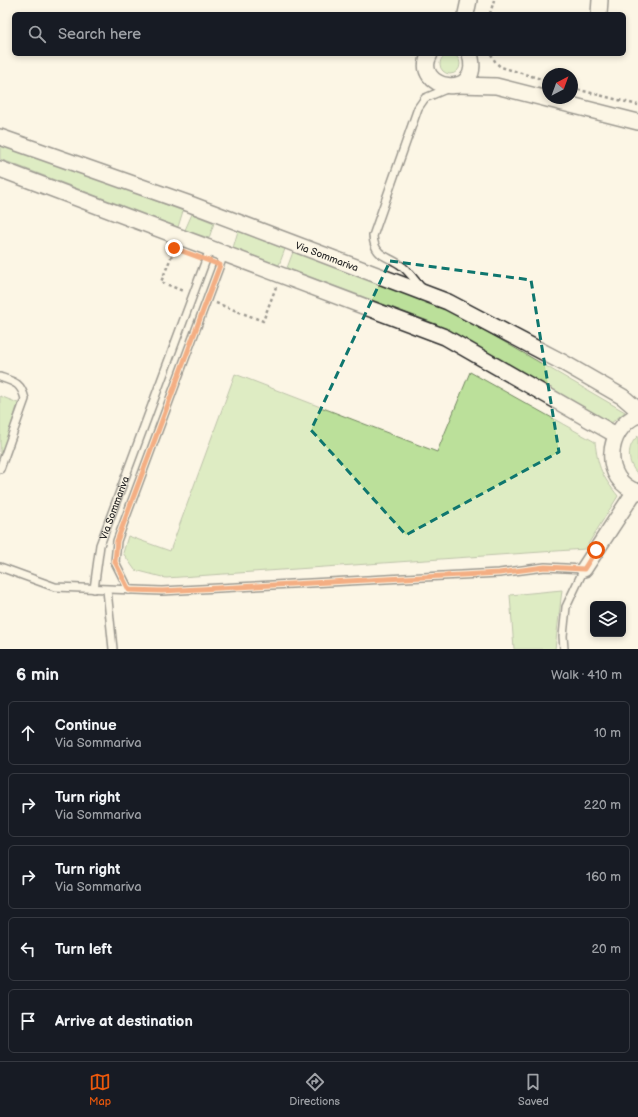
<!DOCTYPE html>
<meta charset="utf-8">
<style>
:root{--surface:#171b24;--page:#20242c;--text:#f1f3f6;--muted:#9ea1a6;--line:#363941;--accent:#ea580c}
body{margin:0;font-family:"Balsamiq Sans",sans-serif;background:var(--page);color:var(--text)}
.controls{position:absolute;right:12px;bottom:12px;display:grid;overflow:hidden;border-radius:6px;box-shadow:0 2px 6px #0003}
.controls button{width:36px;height:36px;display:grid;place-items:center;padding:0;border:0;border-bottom:1px solid var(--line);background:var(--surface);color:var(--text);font:20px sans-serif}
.compass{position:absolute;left:542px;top:68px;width:36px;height:36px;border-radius:50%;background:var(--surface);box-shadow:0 2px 6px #0003;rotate:41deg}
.stop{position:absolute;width:12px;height:12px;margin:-9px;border:3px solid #ea580c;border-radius:50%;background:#fff}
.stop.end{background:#ea580c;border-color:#fff;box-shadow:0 1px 4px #0008}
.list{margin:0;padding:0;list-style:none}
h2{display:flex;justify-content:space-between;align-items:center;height:52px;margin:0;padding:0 16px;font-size:17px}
h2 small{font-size:13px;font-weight:400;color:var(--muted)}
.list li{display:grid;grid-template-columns:26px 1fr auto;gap:12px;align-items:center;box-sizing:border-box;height:64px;margin:0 8px 8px;padding:0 8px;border:1px solid var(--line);border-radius:6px}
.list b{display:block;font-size:15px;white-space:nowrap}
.list p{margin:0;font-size:13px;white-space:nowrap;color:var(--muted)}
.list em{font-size:13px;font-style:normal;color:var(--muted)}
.icon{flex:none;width:22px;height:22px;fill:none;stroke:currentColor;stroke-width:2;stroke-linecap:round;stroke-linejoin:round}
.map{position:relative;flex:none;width:638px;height:649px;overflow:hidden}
.search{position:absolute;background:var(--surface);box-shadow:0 2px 6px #0003;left:12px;right:12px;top:12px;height:44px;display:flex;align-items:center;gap:10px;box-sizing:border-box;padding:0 14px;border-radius:6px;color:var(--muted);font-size:15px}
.sheet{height:412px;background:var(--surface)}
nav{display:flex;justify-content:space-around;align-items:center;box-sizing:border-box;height:56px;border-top:1px solid var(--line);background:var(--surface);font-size:11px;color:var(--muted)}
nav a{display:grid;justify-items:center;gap:2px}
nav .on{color:var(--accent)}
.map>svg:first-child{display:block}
</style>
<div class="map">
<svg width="638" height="649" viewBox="0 0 638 649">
<rect width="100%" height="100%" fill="#fcf5e5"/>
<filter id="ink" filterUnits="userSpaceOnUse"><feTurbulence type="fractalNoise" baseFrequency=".025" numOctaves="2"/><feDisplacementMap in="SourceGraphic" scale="8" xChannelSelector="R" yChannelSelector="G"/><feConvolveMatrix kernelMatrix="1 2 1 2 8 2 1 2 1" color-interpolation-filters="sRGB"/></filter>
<g filter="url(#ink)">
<path fill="#bbe09a" stroke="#738662" d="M440 64a10 10 0 1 1 20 0a10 10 0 1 1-20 0Z
M0,143L183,211L178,227L0,159Z
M192,214L214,223L209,238L185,230Z
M238,231L285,249L279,265L233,248Z
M293,252L451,311L625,412L610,424L436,324L287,268Z
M470,372L595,442C598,468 602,476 618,496L585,549L166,578L135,570L123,553L128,536L170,551L235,374L437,452Z
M0,396L18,403L0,461Z
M638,436V474C627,464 626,446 638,436Z
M562,590L555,649H514L510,595Z"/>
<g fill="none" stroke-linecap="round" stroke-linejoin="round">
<g stroke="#2b2b2b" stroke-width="10">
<g id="lane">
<path d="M422,288C416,282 410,273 403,267C389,255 375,259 373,236L418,108L425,98L449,88"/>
<path d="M0,377C15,382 21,383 25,399L0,469"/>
<path d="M0,567L55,587L162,591L499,573L545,567L584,569L566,607L563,636L564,649"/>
<path id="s1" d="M94,589L100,545L210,249"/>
<path d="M107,590L113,649"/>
<path d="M129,590L115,562L117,541L224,254"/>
</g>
</g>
<g stroke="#2b2b2b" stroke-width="18">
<g id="street">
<path d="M466,14L469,0"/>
<path d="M599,14L600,0"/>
<path d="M430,54C410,89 484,103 470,54"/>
<path d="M458,85L496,86L638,122"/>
<path id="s2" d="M0,137L190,204L448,302L564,363L623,397L638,410"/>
<path d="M0,169L445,337L616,435"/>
<path d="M638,415C605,429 601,481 638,492"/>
<path d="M584,569L635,491"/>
</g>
</g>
<path stroke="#2b2b2b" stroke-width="2.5" stroke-dasharray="3 3" stroke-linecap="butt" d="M490,14L494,0
M491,54L496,63L501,67L548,81
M572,88L638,105
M174,250L161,282L183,291
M216,303L263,321L276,287"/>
<use href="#lane" stroke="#fcf5e5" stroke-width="7"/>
<use href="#street" stroke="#fcf5e5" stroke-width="15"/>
</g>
</g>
<g fill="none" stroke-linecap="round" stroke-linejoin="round" filter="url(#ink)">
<path stroke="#ea580c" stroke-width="5" d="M174,248L220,265L117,541L115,562L129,590L162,591L499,573L545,567L584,569L596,550"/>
</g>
<path d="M0 0H638V649H0ZM390,261L531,280L559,452L406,535L311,430Z" fill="#fcf5e5" fill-opacity=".55" fill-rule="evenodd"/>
<path fill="none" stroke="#0f766e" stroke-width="3" stroke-dasharray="8 5" stroke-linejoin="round" d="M390,261L531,280L559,452L406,535L311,430Z"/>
<g text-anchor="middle" stroke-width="4" stroke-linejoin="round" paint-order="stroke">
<g font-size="10" fill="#2b2b2b" stroke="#fcf5e5">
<text dy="4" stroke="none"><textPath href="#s2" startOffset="348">Via Sommariva</textPath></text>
<text dy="4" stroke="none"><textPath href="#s1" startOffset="84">Via Sommariva</textPath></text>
</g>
</g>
</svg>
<div class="controls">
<button><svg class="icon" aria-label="layers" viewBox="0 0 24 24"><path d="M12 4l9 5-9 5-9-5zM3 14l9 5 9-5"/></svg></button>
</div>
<svg class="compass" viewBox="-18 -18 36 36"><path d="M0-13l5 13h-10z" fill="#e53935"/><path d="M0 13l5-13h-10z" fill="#9ea1a6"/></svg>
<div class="stop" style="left:596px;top:550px"></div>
<div class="stop end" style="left:174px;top:248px"></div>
<div class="search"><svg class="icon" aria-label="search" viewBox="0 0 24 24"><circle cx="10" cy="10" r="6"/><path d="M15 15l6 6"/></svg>Search here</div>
</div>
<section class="sheet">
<h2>6 min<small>Walk · 410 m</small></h2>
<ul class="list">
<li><svg class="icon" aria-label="ahead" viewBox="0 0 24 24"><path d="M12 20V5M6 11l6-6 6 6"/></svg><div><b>Continue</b><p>Via Sommariva</p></div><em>10 m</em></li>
<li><svg class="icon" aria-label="right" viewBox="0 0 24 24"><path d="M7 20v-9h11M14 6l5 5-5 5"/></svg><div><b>Turn right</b><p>Via Sommariva</p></div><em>220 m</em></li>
<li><svg class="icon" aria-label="right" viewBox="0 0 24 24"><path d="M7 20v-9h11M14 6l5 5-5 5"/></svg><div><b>Turn right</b><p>Via Sommariva</p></div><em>160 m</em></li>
<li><svg class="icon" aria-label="left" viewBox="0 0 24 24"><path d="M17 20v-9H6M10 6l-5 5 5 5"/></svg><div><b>Turn left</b></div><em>20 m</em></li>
<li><svg class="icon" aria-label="arrive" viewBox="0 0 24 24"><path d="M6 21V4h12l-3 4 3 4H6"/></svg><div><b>Arrive at destination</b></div></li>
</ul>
</section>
<nav>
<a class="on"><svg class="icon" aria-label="map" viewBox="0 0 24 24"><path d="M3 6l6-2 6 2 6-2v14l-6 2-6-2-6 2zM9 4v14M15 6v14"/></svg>Map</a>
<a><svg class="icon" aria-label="directions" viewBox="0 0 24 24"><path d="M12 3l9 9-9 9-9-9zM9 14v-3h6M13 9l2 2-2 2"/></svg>Directions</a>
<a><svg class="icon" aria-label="saved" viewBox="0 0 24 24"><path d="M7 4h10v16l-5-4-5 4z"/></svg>Saved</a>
</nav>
